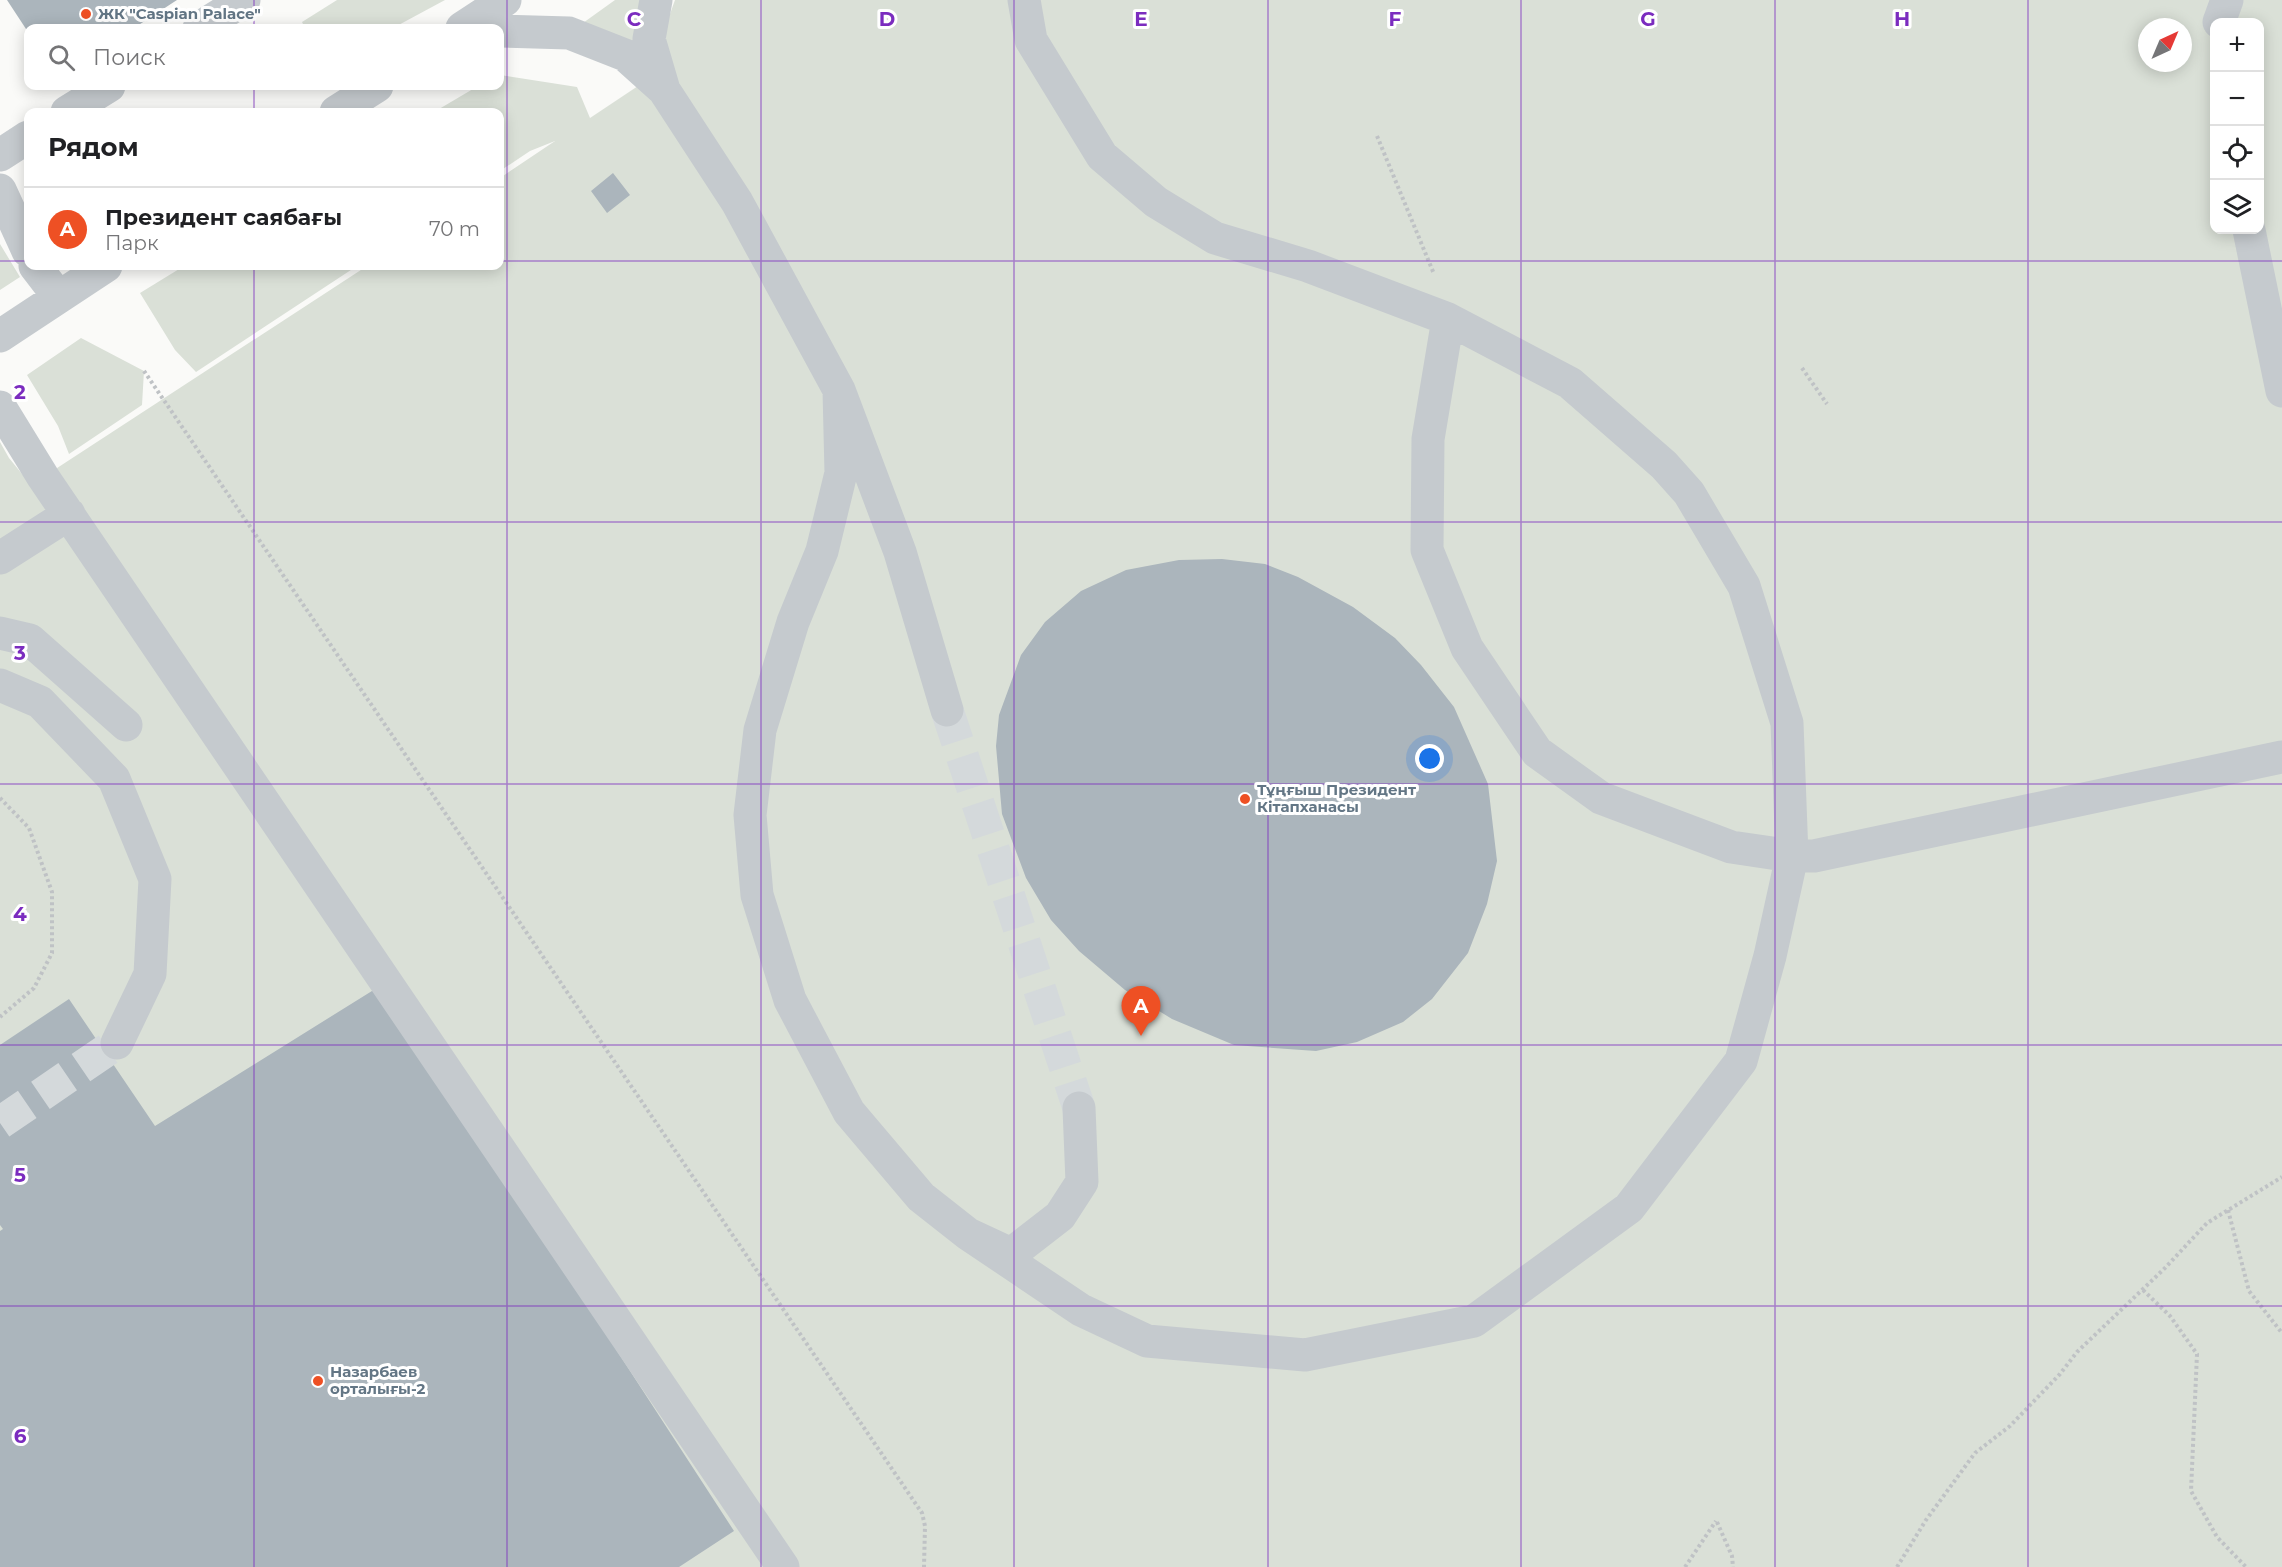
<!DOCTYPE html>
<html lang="ru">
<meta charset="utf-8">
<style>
:root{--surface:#fff;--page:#f6f6f6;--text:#202124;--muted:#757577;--line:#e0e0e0;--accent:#ee5024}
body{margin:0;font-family:Montserrat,sans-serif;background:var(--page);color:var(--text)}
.controls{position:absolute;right:18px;top:18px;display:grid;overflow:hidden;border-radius:12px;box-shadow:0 3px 15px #0003}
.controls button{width:54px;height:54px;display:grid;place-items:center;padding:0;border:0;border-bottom:2px solid var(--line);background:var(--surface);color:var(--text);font:30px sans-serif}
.compass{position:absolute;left:2138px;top:18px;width:54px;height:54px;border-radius:50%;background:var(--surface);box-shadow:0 3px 15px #0003;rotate:44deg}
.you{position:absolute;left:1430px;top:759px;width:21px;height:21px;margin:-15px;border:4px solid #fff;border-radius:50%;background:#1a73e8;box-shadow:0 0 0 9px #1a73e833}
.badge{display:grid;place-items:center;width:39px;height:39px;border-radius:50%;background:var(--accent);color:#fff;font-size:20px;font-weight:700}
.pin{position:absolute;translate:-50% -50px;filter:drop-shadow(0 2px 3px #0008)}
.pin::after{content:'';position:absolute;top:32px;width:21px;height:18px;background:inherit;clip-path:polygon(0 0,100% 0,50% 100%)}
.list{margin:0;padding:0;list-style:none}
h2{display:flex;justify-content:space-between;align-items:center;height:78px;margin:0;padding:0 24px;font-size:26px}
h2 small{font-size:20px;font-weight:400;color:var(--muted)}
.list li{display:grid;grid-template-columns:39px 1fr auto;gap:18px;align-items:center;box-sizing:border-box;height:84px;padding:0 24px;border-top:2px solid var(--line)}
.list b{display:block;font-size:22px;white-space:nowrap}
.list p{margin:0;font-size:20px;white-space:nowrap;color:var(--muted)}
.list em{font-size:20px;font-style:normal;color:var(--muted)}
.icon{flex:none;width:33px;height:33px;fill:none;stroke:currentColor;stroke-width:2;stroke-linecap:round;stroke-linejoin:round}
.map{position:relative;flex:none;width:2282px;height:1567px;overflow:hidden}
.search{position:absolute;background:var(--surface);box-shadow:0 3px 15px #0003;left:24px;top:24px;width:480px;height:66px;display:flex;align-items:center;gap:15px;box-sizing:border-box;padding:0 21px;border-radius:12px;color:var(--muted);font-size:22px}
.panel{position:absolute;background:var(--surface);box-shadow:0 3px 15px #0003;left:24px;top:108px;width:480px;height:162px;border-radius:12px}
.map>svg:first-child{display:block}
</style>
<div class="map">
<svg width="2282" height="1567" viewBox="0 0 2282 1567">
<rect width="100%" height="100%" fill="#fafaf8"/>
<path fill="#dae0d7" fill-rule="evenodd" d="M337,0H445L393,28H305L302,22Z
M615,0H656L649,39L625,55L569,33Z
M675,0H2282V1567H0V442L9,458L31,485L367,266H500V178L555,141L530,151L500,171V112H434L478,86H500V75L577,87L590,118L668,66L665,28ZM2214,22H2260V230H2214ZM2147,27H2183V63H2147Z
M0,244L20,277L0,290Z
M184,266H357L196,372L175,350L140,293Z
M81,338L144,371L142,405L69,454L58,426L27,375Z"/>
<path fill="#abb5bc" d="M7,0H177L134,28H28V32Z
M613,173L630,195L607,213L591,191Z
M1222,559L1265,564L1298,577L1353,607L1395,638L1421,665L1454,707L1488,784L1497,861L1487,904L1468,953L1432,999L1403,1022L1357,1042L1316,1051L1234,1045L1172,1019L1125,990L1079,951L1051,920L1026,878L1002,814L996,746L999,715L1021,655L1045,622L1081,591L1126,570L1179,560Z
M380,986L734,1531L679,1567H0V1231L3,1229L0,1225V1045L69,999L155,1126Z"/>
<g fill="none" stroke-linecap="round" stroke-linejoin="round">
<path stroke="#d4d9db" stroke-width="33" stroke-dasharray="33 16" stroke-linecap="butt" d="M947,710L1079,1108
M0,1123L117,1043"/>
<path stroke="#bfc2c5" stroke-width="4" stroke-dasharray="3 3" stroke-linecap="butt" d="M1377,136L1434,274
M1802,368L1827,404
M144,371L922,1513L925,1526L924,1567
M0,798L29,828L52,892V953L34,988L0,1017
M2228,1210L2249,1291L2282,1333
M2143,1290L2170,1316L2197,1354L2191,1491L2217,1537L2246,1567
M1717,1522L1732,1556L1733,1567
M1685,1567L1716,1521
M1897,1567L1926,1520L1975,1453L2010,1426L2060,1374L2077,1352L2165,1268L2207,1223L2282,1177"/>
<path stroke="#c5cace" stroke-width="33" d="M656,0L649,39L664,90
M2219,22L2227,0
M199,28L244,0
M462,28L505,0
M500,31L569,33L625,55L664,90L737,202L839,390L900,552L947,710
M67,112L109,86
M336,112L377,86
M0,155L28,137
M0,190L28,251
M2249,230L2282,391
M35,266L58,296
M1448,319L1428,439L1427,550L1467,648L1537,752L1601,798L1731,847L1792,856H1814L2282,757
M0,336L106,266
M839,390L841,473L822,551L793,622L760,730L750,815L757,895L790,1000L849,1112L921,1197L968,1234L1011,1254L1060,1216L1082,1182L1079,1108
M0,407L43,477L783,1567
M0,558L69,514
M0,633L30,640L126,725
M0,685L40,702L114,779L155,879L150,974L117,1043
M968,1234L1081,1310L1147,1341L1305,1355L1474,1321L1629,1208L1741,1061L1770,956L1792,856L1787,723L1744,586L1689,493L1664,465L1570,383L1448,319L1308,266L1215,238L1156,202L1102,156L1031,40L1024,0"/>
</g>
<path fill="none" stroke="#7b2cbf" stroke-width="1.5" stroke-opacity="0.55" d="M254,0V28M507,0V1567M761,0V1567M1014,0V1567M1268,0V1567M1521,0V1567M1775,0V1567M2028,0V1567M254,86V112M0,261H28M500,261H2282M254,266V1567M0,522H2282M0,784H2282M0,1045H2282M0,1306H2282"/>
<g fill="#ee5024" stroke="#fff" stroke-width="2">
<circle cx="86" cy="14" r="6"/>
<circle cx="1245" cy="799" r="6"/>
<circle cx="318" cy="1381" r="6"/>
</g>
<g text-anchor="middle" stroke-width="6" stroke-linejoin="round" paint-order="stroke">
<g font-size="15" font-weight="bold" fill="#637685" stroke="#fff" text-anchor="start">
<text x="98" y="19">ЖК "Caspian Palace"</text>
<text x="1257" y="795">Тұңғыш Президент<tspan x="1257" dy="17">Кітапханасы</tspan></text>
<text x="330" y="1377">Назарбаев<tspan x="330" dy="17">орталығы-2</tspan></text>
</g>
</g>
<g font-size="20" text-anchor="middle" font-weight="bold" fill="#7b2cbf" stroke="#fff" stroke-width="6" stroke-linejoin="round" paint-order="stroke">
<text x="634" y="26">C</text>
<text x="887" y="26">D</text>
<text x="1141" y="26">E</text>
<text x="1395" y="26">F</text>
<text x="1648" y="26">G</text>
<text x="1902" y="26">H</text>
<text x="20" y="399">2</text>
<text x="20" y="660">3</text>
<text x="20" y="921">4</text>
<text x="20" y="1182">5</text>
<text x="20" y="1443">6</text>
</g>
</svg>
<div class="controls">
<button>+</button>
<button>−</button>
<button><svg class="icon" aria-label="locate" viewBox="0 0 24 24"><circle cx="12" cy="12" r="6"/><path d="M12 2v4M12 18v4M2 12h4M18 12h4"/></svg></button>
<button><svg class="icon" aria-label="layers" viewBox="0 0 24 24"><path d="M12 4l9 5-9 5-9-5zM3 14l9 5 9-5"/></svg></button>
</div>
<svg class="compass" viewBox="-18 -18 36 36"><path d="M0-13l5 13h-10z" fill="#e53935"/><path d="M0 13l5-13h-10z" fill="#757577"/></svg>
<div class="you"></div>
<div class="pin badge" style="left:1141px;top:1036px">A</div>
<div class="search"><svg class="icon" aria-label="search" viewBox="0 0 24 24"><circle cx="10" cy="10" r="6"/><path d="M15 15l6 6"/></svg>Поиск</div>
<section class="panel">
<h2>Рядом<small></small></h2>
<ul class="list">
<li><span class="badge">A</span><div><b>Президент саябағы</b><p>Парк</p></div><em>70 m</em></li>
</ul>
</section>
</div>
